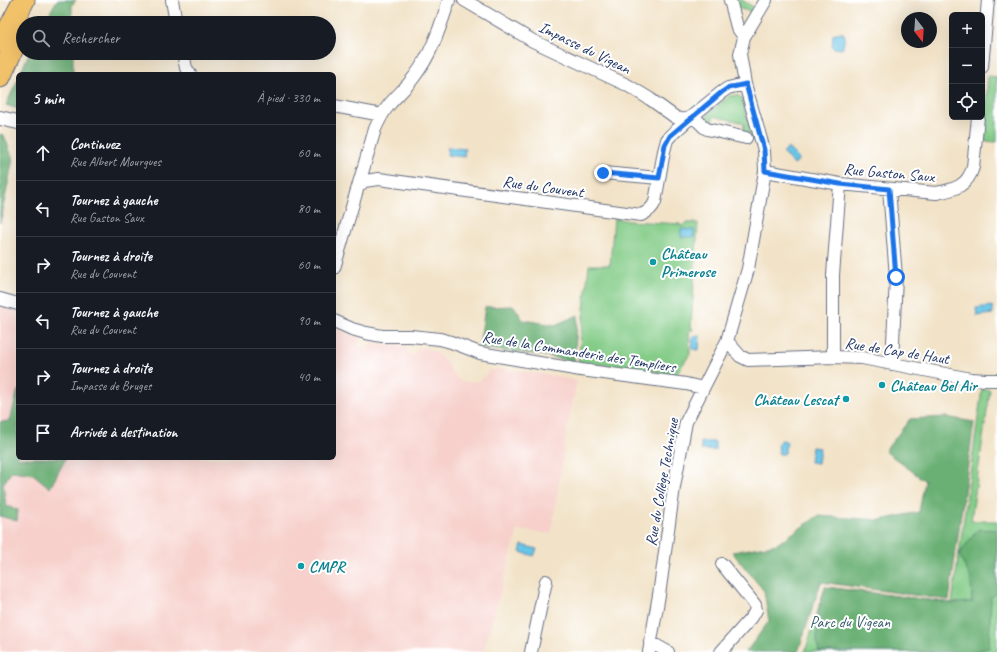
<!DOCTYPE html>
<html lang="fr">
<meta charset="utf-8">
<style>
:root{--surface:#171b24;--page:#20242c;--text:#f1f3f6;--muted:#9ea1a6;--line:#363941}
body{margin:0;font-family:Caveat,sans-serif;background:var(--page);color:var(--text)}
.controls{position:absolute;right:12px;top:12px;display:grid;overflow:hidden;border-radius:6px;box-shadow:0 4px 16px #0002}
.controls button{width:36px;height:36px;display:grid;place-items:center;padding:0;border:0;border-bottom:1px solid var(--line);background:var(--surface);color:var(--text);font:20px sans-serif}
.compass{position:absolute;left:901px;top:12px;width:36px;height:36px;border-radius:50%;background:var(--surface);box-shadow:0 4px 16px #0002;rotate:163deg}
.stop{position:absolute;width:12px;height:12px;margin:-9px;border:3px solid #1a73e8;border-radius:50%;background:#fff}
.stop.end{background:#1a73e8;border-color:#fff;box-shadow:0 1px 4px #0008}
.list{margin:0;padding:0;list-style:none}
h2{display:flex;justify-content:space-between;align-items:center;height:52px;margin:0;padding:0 16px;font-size:17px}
h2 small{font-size:13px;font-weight:400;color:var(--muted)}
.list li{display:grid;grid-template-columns:26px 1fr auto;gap:12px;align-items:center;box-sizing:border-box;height:56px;padding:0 16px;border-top:1px solid var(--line)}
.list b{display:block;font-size:15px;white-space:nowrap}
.list p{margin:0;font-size:13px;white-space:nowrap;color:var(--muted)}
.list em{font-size:13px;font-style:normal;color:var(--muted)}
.icon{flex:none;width:22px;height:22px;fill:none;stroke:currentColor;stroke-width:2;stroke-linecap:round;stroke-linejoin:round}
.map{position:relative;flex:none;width:997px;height:652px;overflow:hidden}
.search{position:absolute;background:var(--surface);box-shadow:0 4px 16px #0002;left:16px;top:16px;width:320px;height:44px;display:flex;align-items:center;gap:10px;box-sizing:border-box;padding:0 14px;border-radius:22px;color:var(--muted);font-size:15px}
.panel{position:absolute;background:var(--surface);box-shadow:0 4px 16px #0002;left:16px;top:72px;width:320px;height:388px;border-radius:6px}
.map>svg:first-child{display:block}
</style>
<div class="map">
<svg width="997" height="652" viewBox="0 0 997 652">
<rect width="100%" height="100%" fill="#fff"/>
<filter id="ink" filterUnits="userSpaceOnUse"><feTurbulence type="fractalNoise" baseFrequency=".025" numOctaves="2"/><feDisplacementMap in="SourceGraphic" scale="8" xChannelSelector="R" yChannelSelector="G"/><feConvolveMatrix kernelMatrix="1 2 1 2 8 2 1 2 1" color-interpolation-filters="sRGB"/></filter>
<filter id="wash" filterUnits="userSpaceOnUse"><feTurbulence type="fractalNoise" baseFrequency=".012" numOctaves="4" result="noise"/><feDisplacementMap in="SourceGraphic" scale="16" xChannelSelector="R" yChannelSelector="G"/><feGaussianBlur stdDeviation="0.9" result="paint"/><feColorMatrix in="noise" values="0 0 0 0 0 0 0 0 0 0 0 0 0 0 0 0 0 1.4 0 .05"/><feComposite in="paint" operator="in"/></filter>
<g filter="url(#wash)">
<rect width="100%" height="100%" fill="#f2e3c8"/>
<path fill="#f7d0cb" d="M0,304L18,309V458H334V328L360,339L358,346L368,350L370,342L407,347V353L416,355L417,349L426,348L437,353L446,361L452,373L456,377L461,381L468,382H474L480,380L485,376L488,371L500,369L544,374L577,381L567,429L551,534L518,530L483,652H0Z"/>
<path fill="#84cc88" stroke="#507e73" d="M735,0H742L755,8L753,12L737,8Z
M988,76L997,77V142L983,141Z
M737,95L742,98L751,134L743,132L744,123L714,116L711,124L707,120V116L709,113L729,96Z
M614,218L629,221L680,224V226L685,225V223H698L691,326L693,330H689L690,354L675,376L649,370L578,362L589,265H610Z
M982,389L990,390L971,521H997V652H805L825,587L952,603Z"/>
<path fill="#6bb074" stroke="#437069" d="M57,0H76L72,5V23H44Z
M29,53H73V74H20Z
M18,79V109L6,105Z
M0,134L4,135L13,159L0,223Z
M514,306L523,320L555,325L578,315L574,362L541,355L479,348L485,307Z
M18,390V458H66L50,488L33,474L12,471L3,484L6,506L18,510L17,521L0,516V422L10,421Z
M946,417L974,422L949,600L821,582L798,652H746L769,621L764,591L732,552L777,544L818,516L880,520L919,512L925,481L885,451L910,419Z
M978,529L997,530V593L991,597L989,648L969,652H819L817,642V615L825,587L952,603L972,602L971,579L959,554Z"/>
<path fill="#68c5e6" stroke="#427aa2" d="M835,33H843L845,35L843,48L842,49L833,48L832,47L833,34Z
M448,147L465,149L464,157L447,155Z
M788,148L799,159L794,165L783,153Z
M681,229L694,230V237H681Z
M992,306L993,314L977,316L976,308Z
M693,336H700L699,350L692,349Z
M782,440L786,441L787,444L785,448V453L783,454H779L778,452L779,450L778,447L779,442Z
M701,442H715V450H701Z
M812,447L820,448L818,463L810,462Z
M522,545L537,549L534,556L520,552Z"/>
</g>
<g filter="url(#ink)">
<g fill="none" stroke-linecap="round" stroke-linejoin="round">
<g stroke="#666e83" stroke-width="14">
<path id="minor" d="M172,0L176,23
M464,0L533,41L627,85L650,99L675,117C681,120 685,120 691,117
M730,0L737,27L744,37
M183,53L186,68L190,74
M982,67L988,0
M334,106L382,115
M691,117L698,121L704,127L707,129L746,138
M765,171L840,184L936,193C954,190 968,186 973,167L978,117
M603,173L659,178
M358,187L364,181L379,179L641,215C648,212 652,209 655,202L664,151L667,140L670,136L691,117L722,92L728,88L745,84
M889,189L896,277L892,364
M334,268L375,129C379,120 383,112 389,105C397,95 407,87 414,77C432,54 440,27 449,0
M0,299L18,304
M334,321L352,329L366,333L382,336H411L440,339L451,342L480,353L581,370L686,384L703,388
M727,341L740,356L748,360L833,357L862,358L971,379L986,380H997
M833,357V275L840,184
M650,642L668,652
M531,652L546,581
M649,652L659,595L674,487L686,422L727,341L748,269L765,171L764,150L745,84L740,54L744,37L766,0
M721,652L752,617L756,610L755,605L752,601L722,564"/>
</g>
<g stroke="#666e83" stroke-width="16">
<path id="tertiary" d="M0,118L18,122"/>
</g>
<g stroke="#666e83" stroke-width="23">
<path id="motorway" d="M2,42L24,0
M0,77L14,46L23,29"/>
</g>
<use href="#minor" stroke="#fff" stroke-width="12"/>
<use href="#tertiary" stroke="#fff" stroke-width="14"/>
<use href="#motorway" stroke="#f2c26a" stroke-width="21"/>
</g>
</g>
<g fill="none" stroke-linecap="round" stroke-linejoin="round" filter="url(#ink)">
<path stroke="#1a73e8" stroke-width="5" d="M603,173L659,178L665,145L670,136L722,92L728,88L746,84L764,150L765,171L840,184L889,189L896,277"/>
</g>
<g fill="#0f9aa8" stroke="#fff" stroke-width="1.5">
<circle cx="653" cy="262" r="4"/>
<circle cx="882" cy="385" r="4"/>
<circle cx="846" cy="399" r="4"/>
<circle cx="301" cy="566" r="4"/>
</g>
<g text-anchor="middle" stroke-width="4" stroke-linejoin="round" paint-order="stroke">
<g font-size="16" fill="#1b2f5e" stroke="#fff">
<text transform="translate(585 47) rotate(26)" y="6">Impasse du Vigean</text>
<text transform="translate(889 172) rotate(5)" y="6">Rue Gaston Saux</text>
<text transform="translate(543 186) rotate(8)" y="6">Rue du Couvent</text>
<text transform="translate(897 350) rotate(9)" y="6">Rue de Cap de Haut</text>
<text transform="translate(579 351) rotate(9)" y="6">Rue de la Commanderie des Templiers</text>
<text transform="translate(661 482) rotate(-80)" y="6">Rue du Collège Technique</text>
</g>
<g font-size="16" font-weight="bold" fill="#0d838f" stroke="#fff" text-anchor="start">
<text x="661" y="259">Château<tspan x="661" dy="18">Primerose</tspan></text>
<text x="890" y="391">Château Bel Air</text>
<text x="838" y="405" text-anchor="end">Château Lescat</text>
<text x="309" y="572">CMPR</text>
</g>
<g font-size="16" fill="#3a5e6b" stroke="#fff">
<text x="850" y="627">Parc du Vigean</text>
</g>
</g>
</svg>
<div class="controls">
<button>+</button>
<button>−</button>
<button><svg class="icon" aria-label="locate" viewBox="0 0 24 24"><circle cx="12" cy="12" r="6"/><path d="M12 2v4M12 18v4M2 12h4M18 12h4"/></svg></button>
</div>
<svg class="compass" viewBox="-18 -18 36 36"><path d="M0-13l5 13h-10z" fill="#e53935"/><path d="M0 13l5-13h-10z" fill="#9ea1a6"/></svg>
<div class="stop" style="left:896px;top:277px"></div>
<div class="stop end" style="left:603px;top:173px"></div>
<div class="search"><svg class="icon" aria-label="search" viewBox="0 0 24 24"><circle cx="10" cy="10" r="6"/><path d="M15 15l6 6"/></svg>Rechercher</div>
<section class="panel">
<h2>5 min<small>À pied · 330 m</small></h2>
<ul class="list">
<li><svg class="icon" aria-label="ahead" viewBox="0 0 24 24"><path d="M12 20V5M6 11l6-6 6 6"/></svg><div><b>Continuez</b><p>Rue Albert Mourgues</p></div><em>60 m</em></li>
<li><svg class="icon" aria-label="left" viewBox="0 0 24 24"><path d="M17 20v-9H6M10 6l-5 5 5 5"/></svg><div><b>Tournez à gauche</b><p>Rue Gaston Saux</p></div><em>80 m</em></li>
<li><svg class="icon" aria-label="right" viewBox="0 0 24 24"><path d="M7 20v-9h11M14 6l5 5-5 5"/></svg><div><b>Tournez à droite</b><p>Rue du Couvent</p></div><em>60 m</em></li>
<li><svg class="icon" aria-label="left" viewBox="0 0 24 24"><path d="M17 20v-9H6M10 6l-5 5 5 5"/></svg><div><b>Tournez à gauche</b><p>Rue du Couvent</p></div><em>90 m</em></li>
<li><svg class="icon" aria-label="right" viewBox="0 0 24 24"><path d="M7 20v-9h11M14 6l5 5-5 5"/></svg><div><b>Tournez à droite</b><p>Impasse de Bruges</p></div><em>40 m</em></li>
<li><svg class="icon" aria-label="arrive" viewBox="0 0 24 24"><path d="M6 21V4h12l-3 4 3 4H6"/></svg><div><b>Arrivée à destination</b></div></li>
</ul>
</section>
</div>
